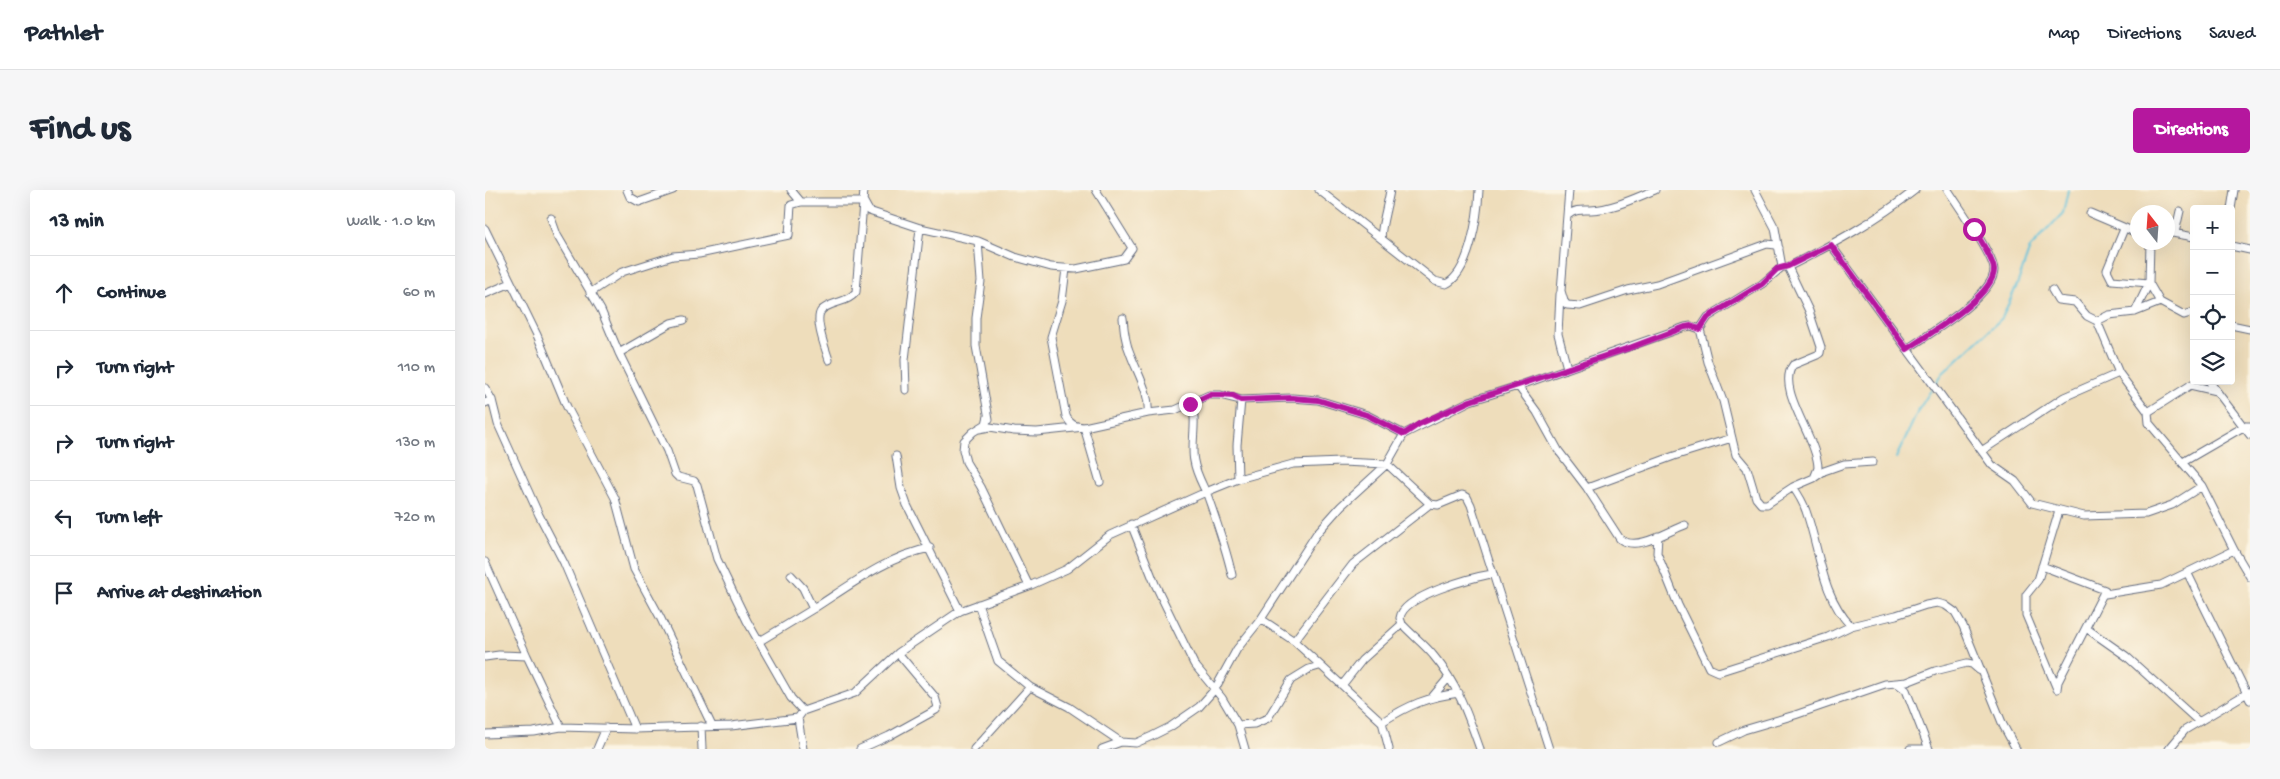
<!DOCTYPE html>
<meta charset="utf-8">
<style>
:root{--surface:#fff;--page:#f6f6f7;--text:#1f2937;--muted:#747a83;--line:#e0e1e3;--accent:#b5179e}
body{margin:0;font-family:"Gochi Hand",sans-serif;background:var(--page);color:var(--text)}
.controls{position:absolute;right:15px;top:15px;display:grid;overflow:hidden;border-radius:5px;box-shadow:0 5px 20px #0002}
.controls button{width:45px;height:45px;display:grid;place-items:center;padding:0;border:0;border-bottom:1px solid var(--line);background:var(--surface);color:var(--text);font:25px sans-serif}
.compass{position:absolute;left:1645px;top:15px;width:45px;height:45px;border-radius:50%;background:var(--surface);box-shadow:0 5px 20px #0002;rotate:343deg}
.stop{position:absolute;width:15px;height:15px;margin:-11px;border:4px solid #b5179e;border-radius:50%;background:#fff}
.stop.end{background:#b5179e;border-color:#fff;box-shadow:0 1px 5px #0008}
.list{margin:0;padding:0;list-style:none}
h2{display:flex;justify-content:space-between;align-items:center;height:65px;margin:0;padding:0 20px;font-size:21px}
h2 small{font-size:16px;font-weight:400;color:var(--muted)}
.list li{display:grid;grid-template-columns:32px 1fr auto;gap:15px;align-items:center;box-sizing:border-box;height:75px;padding:0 20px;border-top:1px solid var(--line)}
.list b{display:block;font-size:19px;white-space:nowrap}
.list em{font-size:16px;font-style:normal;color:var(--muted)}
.icon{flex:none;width:28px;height:28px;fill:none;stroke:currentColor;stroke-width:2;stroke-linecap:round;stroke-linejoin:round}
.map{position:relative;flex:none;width:1765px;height:559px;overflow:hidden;border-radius:5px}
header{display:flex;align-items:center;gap:30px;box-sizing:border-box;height:70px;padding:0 25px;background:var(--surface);border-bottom:1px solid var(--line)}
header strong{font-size:24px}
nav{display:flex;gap:28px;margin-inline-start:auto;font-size:18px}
.intro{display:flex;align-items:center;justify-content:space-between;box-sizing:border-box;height:120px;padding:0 30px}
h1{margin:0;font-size:35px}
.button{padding:12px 22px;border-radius:5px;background:var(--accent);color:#fff;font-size:18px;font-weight:700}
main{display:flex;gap:30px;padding:0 30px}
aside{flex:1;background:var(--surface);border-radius:5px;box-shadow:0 5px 20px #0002}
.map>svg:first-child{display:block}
</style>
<header>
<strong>Pathlet</strong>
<nav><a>Map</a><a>Directions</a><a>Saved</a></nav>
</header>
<div class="intro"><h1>Find us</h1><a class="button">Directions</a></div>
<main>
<aside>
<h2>13 min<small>Walk · 1.0 km</small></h2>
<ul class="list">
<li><svg class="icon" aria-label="ahead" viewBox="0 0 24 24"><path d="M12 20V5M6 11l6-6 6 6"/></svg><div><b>Continue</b></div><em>60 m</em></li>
<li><svg class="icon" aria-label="right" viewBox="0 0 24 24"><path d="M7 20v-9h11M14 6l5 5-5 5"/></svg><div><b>Turn right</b></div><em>110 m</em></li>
<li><svg class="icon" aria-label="right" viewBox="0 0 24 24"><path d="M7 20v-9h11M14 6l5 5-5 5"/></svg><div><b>Turn right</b></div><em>130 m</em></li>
<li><svg class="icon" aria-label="left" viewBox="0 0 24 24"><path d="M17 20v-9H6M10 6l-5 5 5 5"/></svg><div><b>Turn left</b></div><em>720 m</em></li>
<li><svg class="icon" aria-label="arrive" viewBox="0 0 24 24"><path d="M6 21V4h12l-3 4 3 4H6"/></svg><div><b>Arrive at destination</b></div></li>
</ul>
</aside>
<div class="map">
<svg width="1765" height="559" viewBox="0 0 1765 559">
<rect width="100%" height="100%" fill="#fcf5e5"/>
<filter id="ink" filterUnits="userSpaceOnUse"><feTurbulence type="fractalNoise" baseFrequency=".02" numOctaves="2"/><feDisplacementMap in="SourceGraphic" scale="10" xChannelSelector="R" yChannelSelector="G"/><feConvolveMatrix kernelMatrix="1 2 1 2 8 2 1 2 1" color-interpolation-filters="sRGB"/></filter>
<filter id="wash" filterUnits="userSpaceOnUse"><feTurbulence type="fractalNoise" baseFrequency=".0096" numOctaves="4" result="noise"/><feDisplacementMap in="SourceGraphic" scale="20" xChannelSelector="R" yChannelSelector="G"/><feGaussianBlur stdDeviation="1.12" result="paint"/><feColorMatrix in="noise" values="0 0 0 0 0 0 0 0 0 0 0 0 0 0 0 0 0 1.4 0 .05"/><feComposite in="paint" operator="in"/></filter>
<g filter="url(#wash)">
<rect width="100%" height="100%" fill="#edb"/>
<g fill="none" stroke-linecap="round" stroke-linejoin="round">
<path stroke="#5ec2dc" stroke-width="2" d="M1451,193L1458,183L1517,128L1532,95L1545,58L1578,23L1583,0
M1411,268L1434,219L1448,197"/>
</g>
</g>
<g filter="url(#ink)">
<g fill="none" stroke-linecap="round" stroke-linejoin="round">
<g stroke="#656c7f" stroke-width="9">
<path id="minor" d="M142,0L145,7L154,12L188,0
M306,0L316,12
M834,0L950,91L961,94C985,83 993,24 994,0
M1084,0L1076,101L1079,111L1082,115L1095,116L1143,100L1172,94L1282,54L1291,55L1294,58
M1270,0L1290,38L1297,77H1303C1348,54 1391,31 1430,0
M1746,19L1749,0
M1605,23L1652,43
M1083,25C1090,19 1097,20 1106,20C1128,19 1150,8 1170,0
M66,28L72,45L116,120L134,163L182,261L190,284L193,287L209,291L212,295L232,369L262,431L306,508L318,521
M0,39L52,145L82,217L130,308L149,379L175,427L227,536
M1639,39L1622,80L1627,90L1664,93
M1682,42L1709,47
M1690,43L1695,21
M897,49C894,43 904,10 905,0
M493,51L496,91L491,128V156L504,229
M1346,55L1507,275L1530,291L1547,313L1599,326L1661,324L1687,315L1717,296
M1746,56L1765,60
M1297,77L1277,94L1223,127L1215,139L1223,172L1238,211L1251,265L1262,278L1271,308L1276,314H1282L1308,297L1329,288L1333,278C1333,249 1290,199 1308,175L1332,165L1335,163L1336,157L1324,121L1303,77
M581,79L577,111L566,147L581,226C585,235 590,236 599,237L615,292
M1664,93L1675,112L1699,125L1709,122
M1567,100L1573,110L1590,112L1602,126L1612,131L1634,183L1663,222L1664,233L1717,296L1749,360L1765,387
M105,103L137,82L188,66L214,64L304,45L306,15L316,12H379L384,21L435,38L493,51L530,67L566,77L591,79L639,69L647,58L611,0
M0,104L26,93
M1075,104L1073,144L1082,178
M1650,122L1664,93L1665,52
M638,128C639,140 640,152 645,163C652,183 665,202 663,223
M1612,131L1624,125L1650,122L1675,112
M1746,135L1765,139
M1422,159C1442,145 1509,106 1509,80C1509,66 1472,14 1463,0
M134,163L186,133L199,130
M344,170C341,160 329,130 336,121C340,116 348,114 354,112C361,110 366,108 371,102L379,0
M1724,191L1765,245
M1705,195L1731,201
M1033,196L1200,137L1206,136L1215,139
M0,198L7,210
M421,200L420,170L435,38
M0,213L7,210L13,234L54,325L79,373L150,539
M705,214C714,226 705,254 709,271C711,284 718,295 723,307C732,333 741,358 747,385
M1663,222L1712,191
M503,226L501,234L488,242L479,251L478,260L481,272L496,297L544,396
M494,239L505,237L529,241L552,242L599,237L663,223L690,220L724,205H735L756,210L807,208L833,210L882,225L919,244
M1498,260L1579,207L1634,183
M411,266L416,298L422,315L475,421
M1698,272L1760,236H1765
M1329,288L1339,281L1359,274L1388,272
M753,289L752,255L756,210
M1308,297C1313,304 1318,312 1321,321C1335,360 1336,405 1366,436
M1102,298L1189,266L1247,248
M646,334L670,394L709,474L737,508L753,535L760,559
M1173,346L1172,363L1193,415L1224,478L1233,482L1343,447L1366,436L1411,425L1441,415L1452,413L1460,415L1470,422L1478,436L1518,535L1531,559
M0,372L42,466L14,465L0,467
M1557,376L1620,400V404L1676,395L1749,360
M1703,384L1765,510
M306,385L318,398L328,419C364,396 403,366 445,358
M493,414L513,471L545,497L584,517L636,552
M776,429L809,451L897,532L904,559
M1601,438L1641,466L1713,531
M275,451L328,419
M809,451L868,374L945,314L953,315L977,305L982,307L986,315L1064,559
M42,466L76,537
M858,494L877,470L917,434
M1413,494L1421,500L1444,559
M1572,499L1541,425V405L1553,390L1574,321
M1572,499L1573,492L1620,400
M948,506L964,487
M313,528L318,559
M897,532C924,515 942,507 974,503
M753,535L769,534L783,528L806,490L824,479L834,476
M216,536L217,559
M0,544L49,542L76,537L150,539L246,536L313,528L318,521L370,503L413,463L475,421L544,396L582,379L625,345L721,302L753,289L808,274L856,272L902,274L945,314
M1234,552L1259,540L1310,525L1400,494L1422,492L1450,481L1482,473L1487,474L1494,480
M112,559L121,538
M375,559L404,546L451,520L453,517L450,507L413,463
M489,559L545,497
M617,559L636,552L651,553L667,546L685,537L714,517L730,499L752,459L776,429L832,343L856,316L902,274L919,244L985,211L1033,196L1052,222L1073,260L1102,298L1135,349C1152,362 1181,342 1200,335
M995,559C983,525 972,493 948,465C939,454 927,445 917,434L915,428C917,406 988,387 1007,384
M1425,559H1438
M1684,559L1700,540L1764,502"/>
</g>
<use href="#minor" stroke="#fff" stroke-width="7"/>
</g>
</g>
<g fill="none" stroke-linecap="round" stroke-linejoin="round" filter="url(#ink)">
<path stroke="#b5179e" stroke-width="6" d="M705,214L724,205H735L748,206L756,210L807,208L833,210L882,225L919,244L934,234L985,211L1147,157L1200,137L1206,136L1215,139L1223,127L1277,94L1292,79L1303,76L1346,55L1422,159C1442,145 1509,106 1509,80C1509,70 1494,49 1489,39"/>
</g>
</svg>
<div class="controls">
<button>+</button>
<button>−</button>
<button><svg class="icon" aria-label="locate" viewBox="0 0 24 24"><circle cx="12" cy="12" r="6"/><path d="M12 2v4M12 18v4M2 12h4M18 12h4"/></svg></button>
<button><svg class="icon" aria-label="layers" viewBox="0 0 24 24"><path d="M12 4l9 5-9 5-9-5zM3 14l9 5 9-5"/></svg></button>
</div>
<svg class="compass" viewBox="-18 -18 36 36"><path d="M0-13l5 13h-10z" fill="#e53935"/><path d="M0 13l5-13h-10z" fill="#747a83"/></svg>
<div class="stop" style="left:1489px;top:39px"></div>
<div class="stop end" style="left:705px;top:214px"></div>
</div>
</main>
